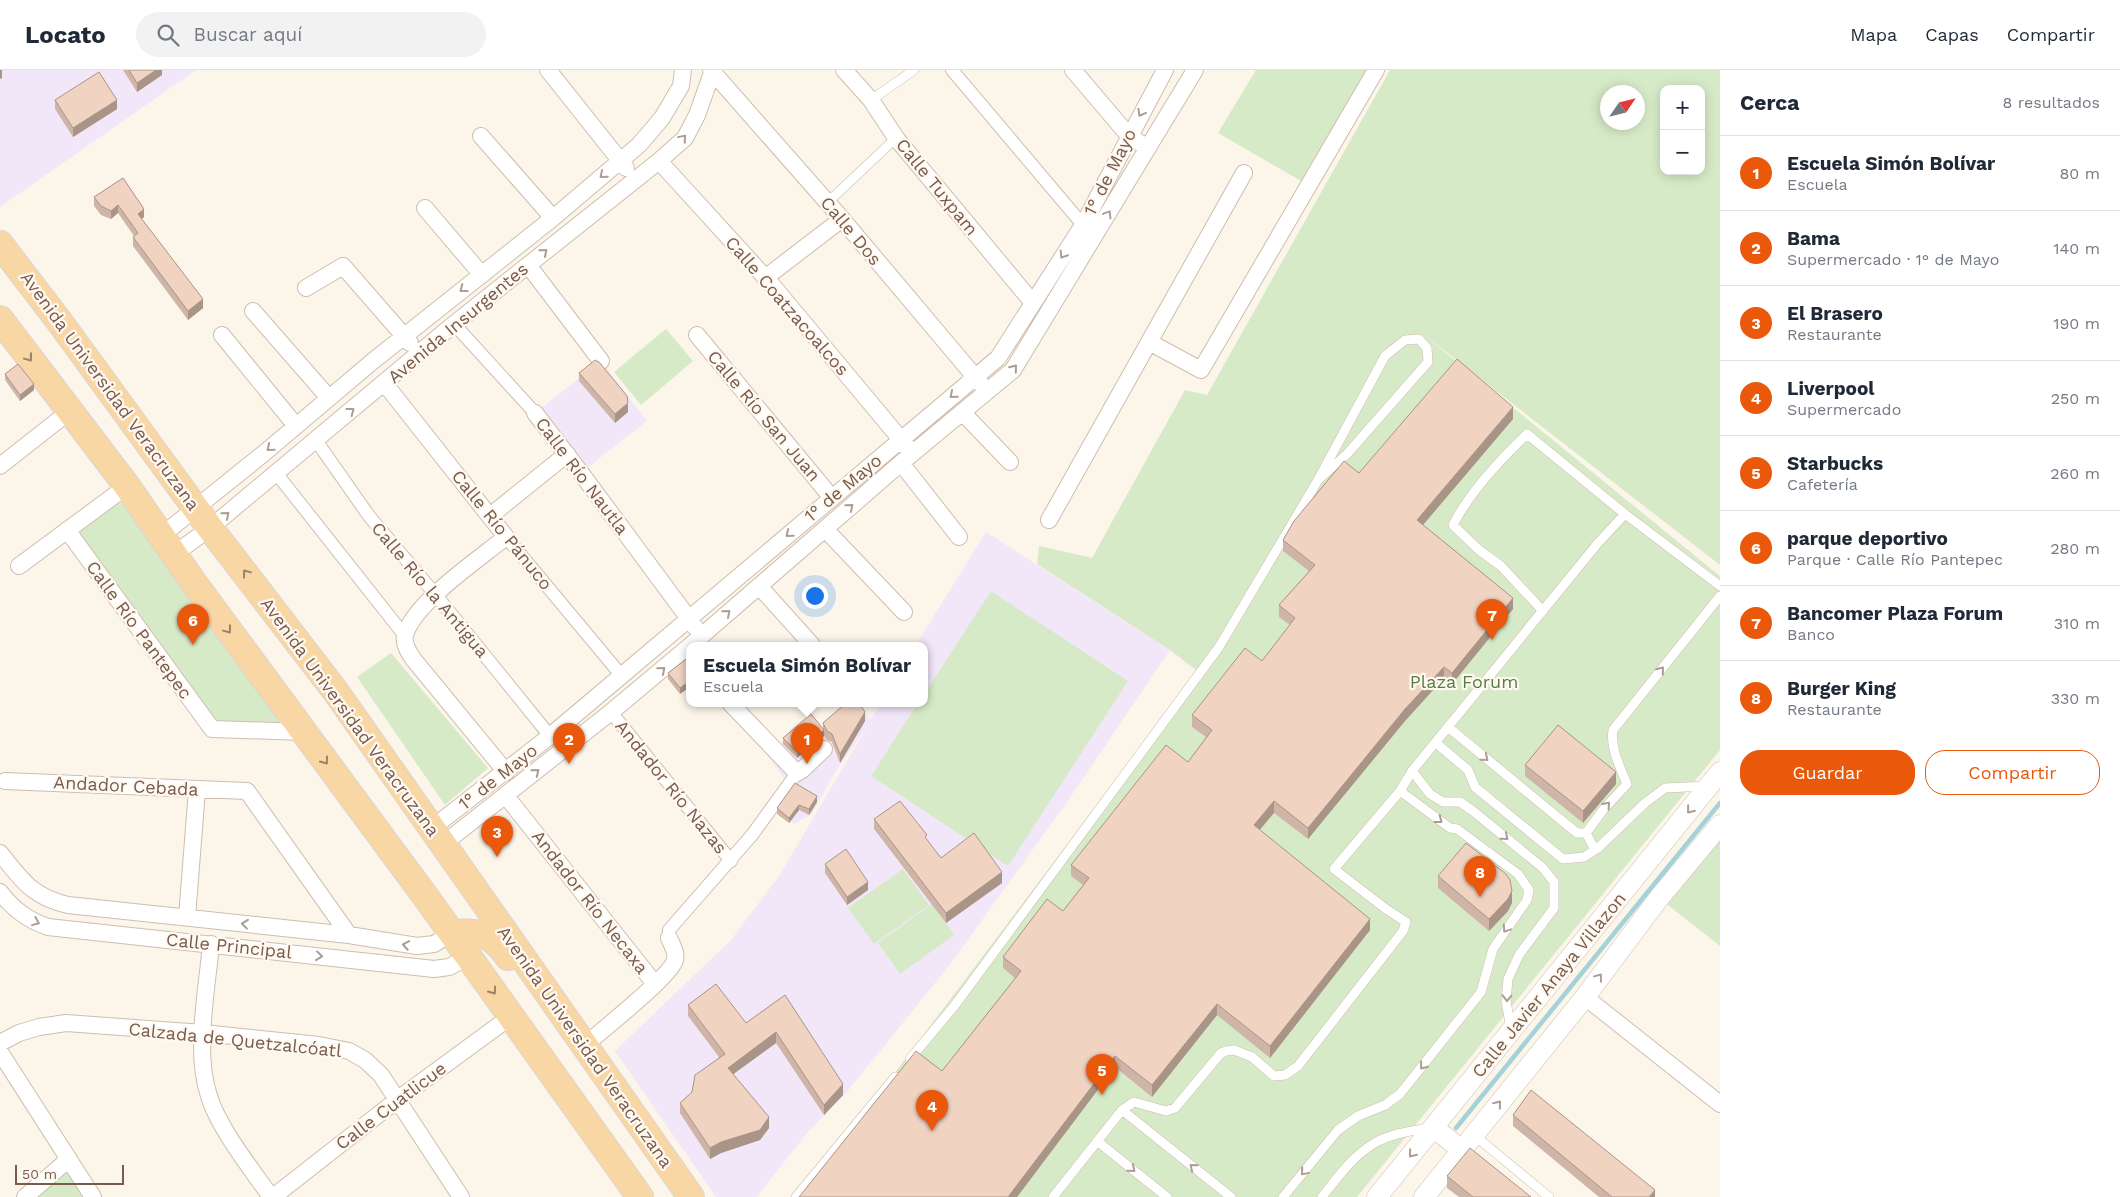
<!DOCTYPE html>
<html lang="es">
<meta charset="utf-8">
<style>
:root{--surface:#fff;--page:#f2f2f3;--text:#1f2937;--muted:#747a83;--line:#e0e1e3;--accent:#ea580c}
body{margin:0;font-family:"Work Sans",sans-serif;background:var(--page);color:var(--text)}
.controls{position:absolute;right:15px;top:15px;display:grid;overflow:hidden;border-radius:10px;box-shadow:0 2px 12px #0003}
.controls button{width:45px;height:45px;display:grid;place-items:center;padding:0;border:0;border-bottom:1px solid var(--line);background:var(--surface);color:var(--text);font:25px sans-serif}
.compass{position:absolute;left:1600px;top:15px;width:45px;height:45px;border-radius:50%;background:var(--surface);box-shadow:0 2px 12px #0003;rotate:55deg}
.scale{position:absolute;left:15px;bottom:12px;width:109px;box-sizing:border-box;padding-left:5px;border:2px solid #775b4d;border-top:0;font-size:14px;line-height:18px;white-space:nowrap;color:#775b4d;-webkit-text-stroke:4px #fff9f1;paint-order:stroke}
.you{position:absolute;left:814px;top:525px;width:18px;height:18px;margin:-12px;border:4px solid #fff;border-radius:50%;background:#1a73e8;box-shadow:0 0 0 8px #1a73e833}
.badge{display:grid;place-items:center;width:32px;height:32px;border-radius:50%;background:var(--accent);color:#fff;font-size:16px;font-weight:700}
.pin{position:absolute;translate:-50% -41px;filter:drop-shadow(0 1px 2px #0008)}
.pin::after{content:'';position:absolute;top:26px;width:18px;height:15px;background:inherit;clip-path:polygon(0 0,100% 0,50% 100%)}
.popup{position:absolute;left:686px;top:572px;width:242px;height:65px;box-sizing:border-box;display:grid;place-content:center;border-radius:10px;background:var(--surface);filter:drop-shadow(0 1px 4px #0005);font-size:16px;white-space:nowrap;color:var(--muted)}
.popup b{font-size:19px;color:var(--text)}
.popup::after{content:'';position:absolute;left:50%;top:100%;margin-left:-10px;border:10px solid transparent;border-top-color:var(--surface)}
.list{margin:0;padding:0;list-style:none}
h2{display:flex;justify-content:space-between;align-items:center;height:65px;margin:0;padding:0 20px;font-size:21px}
h2 small{font-size:16px;font-weight:400;color:var(--muted)}
.list li{display:grid;grid-template-columns:32px 1fr auto;gap:15px;align-items:center;box-sizing:border-box;height:75px;padding:0 20px;border-top:1px solid var(--line)}
.list b{display:block;font-size:19px;white-space:nowrap}
.list p{margin:0;font-size:16px;white-space:nowrap;color:var(--muted)}
.list em{font-size:16px;font-style:normal;color:var(--muted)}
.actions{display:flex;gap:10px;padding:15px 20px}
.actions a{flex:1;padding:11px 0;border:1px solid var(--accent);border-radius:20px;text-align:center;font-size:18px;color:var(--accent)}
.actions .main{background:var(--accent);color:#fff}
.icon{flex:none;width:28px;height:28px;fill:none;stroke:currentColor;stroke-width:2;stroke-linecap:round;stroke-linejoin:round}
.map{position:relative;flex:none;width:1720px;height:1127px;overflow:hidden}
header{display:flex;align-items:center;gap:30px;box-sizing:border-box;height:70px;padding:0 25px;background:var(--surface);border-bottom:1px solid var(--line)}
header strong{font-size:24px}
nav{display:flex;gap:28px;margin-inline-start:auto;font-size:18px}
.search{width:350px;height:45px;background:var(--page);display:flex;align-items:center;gap:12px;box-sizing:border-box;padding:0 18px;border-radius:28px;color:var(--muted);font-size:19px}
main{display:flex}
aside{flex:1;background:var(--surface)}
.map>svg:first-child{display:block}
</style>
<header>
<strong>Locato</strong>
<div class="search"><svg class="icon" aria-label="search" viewBox="0 0 24 24"><circle cx="10" cy="10" r="6"/><path d="M15 15l6 6"/></svg>Buscar aquí</div>
<nav><a>Mapa</a><a>Capas</a><a>Compartir</a></nav>
</header>
<main>
<div class="map">
<svg width="1720" height="1127" viewBox="0 0 1720 1127">
<rect width="100%" height="100%" fill="#fcf5ea"/>
<path fill="#f2e6f9" d="M0,0H196L0,137Z
M601,291L647,351L581,403L535,343Z
M986,462L1170,580L1069,729L951,893L880,981L846,1023L806,1064L757,1127H716L615,981L731,870L779,806L867,657L835,702L812,744L794,754L767,734L785,709L767,685L813,646L822,660L855,633L871,649L881,633H924V575H916Z"/>
<path fill="#d7eac8" fill-rule="evenodd" d="M1256,0H1371L1303,112L1218,63Z
M1390,0H1720V495L1419,261L1720,506V680L1357,1127H801L1103,727L1196,600L1170,580L1037,494L1039,476L1092,488L1185,320L1207,325ZM1664,19H1701V101H1664ZM1608,22H1638V52H1608Z
M666,259L693,291L641,335L614,302Z
M120,432L147,461L283,654L214,655L77,462Z
M991,521L1128,611L1008,796L871,706L918,633H924L925,623Z
M391,583L488,698L445,735L357,607Z
M1720,755V876L1659,828Z
M903,799L929,835L874,874L848,838Z
M932,834L954,865L900,904L878,873Z
M67,1099L85,1127H36Z"/>
<g fill="none" stroke-linecap="round" stroke-linejoin="round">
<path stroke="#a5d1d8" stroke-width="4.5" d="M1456,1058L1720,733"/>
<g stroke="#cfbdaf" stroke-width="10">
<path id="service" d="M871,30L914,0
M828,132L896,68
M1543,541L1501,496L1479,480L1453,455C1469,423 1502,388 1527,364L1625,444
M1448,657L1577,763H1586L1603,740L1627,714C1620,697 1610,678 1613,660L1720,526
M1436,673L1468,700L1475,717L1563,789L1584,787L1598,778L1645,733L1665,718L1707,716
M1412,701L1430,724L1443,732H1460L1473,741L1543,798L1554,812V838L1519,885L1508,909L1506,931L1511,959
M1586,763L1595,780
M910,989L955,935L1219,577L1318,410L1385,286L1405,270L1419,269L1427,278L1428,292L1347,384L1318,410
M1122,1040L1231,1127
M1474,1065L1549,1127
M1097,1071L1167,1127
M796,1127L895,1007
M1053,1127L1122,1040L1134,1032L1166,1041L1175,1038L1221,983L1226,981L1234,980L1252,987L1274,1006L1285,1005L1298,996L1403,861L1406,852L1386,839L1334,799L1400,721L1412,701L1598,473L1625,444L1720,516
M1283,1127L1338,1060L1358,1046L1385,1035L1400,1024L1481,922L1493,879L1527,830L1529,820L1518,804L1457,759L1450,758L1400,721
M1322,1127C1337,1108 1352,1087 1373,1074C1389,1064 1410,1061 1429,1058"/>
</g>
<g stroke="#cfbdaf" stroke-width="14">
<path id="pedestrian" d="M952,0L1083,155
M454,254L535,343
M315,369L369,446L435,524L550,666
M276,403L405,566
M506,467L621,605
M611,642L731,791
M669,868V860L752,765L797,703"/>
</g>
<g stroke="#cfbdaf" stroke-width="18">
<path id="minor" d="M548,0L626,98
M711,0L842,149L981,314
M844,0L871,30L896,68L1033,233
M1073,0L1129,66L1148,78
M481,66L553,148
M659,91L772,215L908,378
M425,138L482,205
M528,195L601,291
M765,208L842,149
M306,218L343,196L410,273
M253,241L329,328
M222,265L296,356
M697,265L832,428
M1149,272L1201,300L1376,0
M385,314L506,467C479,489 415,532 405,565C403,574 409,583 414,590L506,702
M962,342L1010,392
M535,343L581,403L695,557
M901,393L959,467
M0,396L70,341
M490,446L567,384
M1049,450L1244,103
M825,459L904,542
M67,460L212,659L305,662
M161,466L263,384L373,291L553,148L639,75L662,48L681,16L683,0
M173,485L210,458L454,254L659,91L685,68L697,45L713,0
M19,496L127,416
M759,516L812,575
M691,575L901,393L1013,300L1195,0
M730,633L797,703L802,700L824,679
M5,711L247,721L349,865
M506,726L655,914
M431,759L550,666L998,288L1083,155L1165,0
M442,775L611,642L690,576
M0,783C22,810 32,827 68,835L349,865L417,876L434,874L452,863
M0,822C13,839 27,850 48,857L434,899L449,897L469,887
M187,847L197,720
M211,874C207,921 194,981 209,1026C218,1057 252,1100 271,1127
M1585,927L1720,1034
M0,973L19,963L39,957L66,953L203,963L319,975L349,981L365,990L381,1005L461,1127
M585,975C601,961 671,906 675,890C677,883 672,875 669,868
M0,982L93,1127
M25,1127L69,1089
M273,1127L397,1030L510,947"/>
</g>
<g stroke="#cfbdaf" stroke-width="21">
<path id="tertiary" d="M1434,1058L1462,1080
M1377,1127L1720,702
M1424,1127L1585,927L1659,828L1720,755"/>
</g>
<g stroke="#dcd4d1" stroke-width="28">
<path id="primary" d="M0,174L59,251L210,458L336,622L691,1127
M0,249L127,416L191,509L428,830L640,1127
M452,863C480,861 491,863 508,887"/>
</g>
<use href="#service" stroke="#fff" stroke-width="9"/>
<use href="#pedestrian" stroke="#fff" stroke-width="12"/>
<use href="#minor" stroke="#fff" stroke-width="16"/>
<use href="#tertiary" stroke="#fff" stroke-width="20"/>
<use href="#primary" stroke="#f9d7a5" stroke-width="26"/>
</g>
<path fill="#cfb5a7" d="M123,0H162V5L137,22Z
M55,30L117,39L73,67L55,39Z
M123,108L144,147L142,149L203,238L188,250L133,176V167L134,166L118,143L111,149L101,145L94,136V127Z
M579,303L628,342L615,353L579,311Z
M5,304L34,320L20,331L5,310Z
M1513,349L1423,455L1513,539L1452,614L1444,608L1405,651L1308,769L1274,743L1260,760L1370,860L1270,988L1217,945L1152,1027L1115,997L1017,1127H799L942,1001L1015,908L1003,898V887L1063,841L1083,815L1071,806V795L1188,692L1206,667L1192,657V645L1262,591L1290,555L1279,547V535L1309,501L1283,481V470L1359,403Z
M690,586L680,624L668,609V603Z
M865,651L840,693L832,672L827,670L824,665V666L797,688L783,674V668L823,658V653Z
M1525,695L1616,714L1583,753L1525,706Z
M817,732L809,745L799,740L789,753L777,744V738Z
M874,749L927,770L941,788L1002,813L946,853L874,759Z
M825,794L868,820L847,835L825,803Z
M1438,806L1512,833L1508,841L1489,861L1438,818Z
M785,925L843,1025L824,1045L776,973L733,1004L769,1058L760,1070L721,1083L710,1089L680,1043V1033L692,1022L719,987L688,946V935L746,953Z
M1513,1045L1655,1127H1599L1513,1056Z
M1447,1106L1531,1127H1459L1447,1118Z"/>
<path fill="#a99488" d="M0,0H2V8L0,9Z
M156,0H162V5L137,22V13Z
M117,30V39L73,67V58Z
M118,135V143L111,149V141Z
M144,139V147L138,152V144Z
M203,229V238L188,250V241Z
M34,314V320L20,331V325Z
M628,333V342L615,353V344Z
M1513,337V349L1417,462V450Z
M1513,528V539L1452,614V603Z
M1444,597V608L1405,651L1308,769V758L1405,639Z
M690,611V617L680,624V618Z
M865,642V651L840,693V684Z
M824,660V666L797,688V682Z
M1616,702V714L1583,753V741Z
M817,726V732L809,745V739Z
M1274,731V743L1254,766V755Z
M799,735V740L789,753V748Z
M1002,802V813L946,853V843Z
M868,812V820L847,835V827Z
M1512,821V833L1508,841L1489,861V849Z
M1370,849V860L1270,988V976Z
M1217,934V945L1152,1027V1015Z
M776,962V973L728,1008V998Z
M1115,986V997L1017,1127H1008Z
M843,1014V1025L824,1045V1035Z
M769,1047V1058L760,1070L721,1083L710,1089V1078Z
M1655,1120V1127H1649Z"/>
<path fill="#f1d3c2" stroke="#a99488" d="M129,0H156L137,13Z
M99,2L117,30L73,58L55,30Z
M123,108L144,139L138,144L203,229L188,241L133,167L138,163L118,135L111,141L101,136L94,127Z
M1457,289L1513,337L1417,450L1513,528L1452,603L1444,597L1405,639L1308,758L1274,731L1254,755L1370,849L1270,976L1217,934L1152,1015L1115,986L1008,1127H799L916,981L942,1001L1021,901L1003,887L1047,829L1063,841L1089,808L1071,795L1166,675L1188,692L1212,660L1192,645L1245,578L1262,591L1295,548L1279,535L1315,495L1283,470L1294,451L1344,391L1359,403Z
M595,290L599,292L627,326L628,333L615,344L579,303Z
M18,294L34,314L20,325L5,304Z
M690,586V611L680,618L668,603Z
M846,633H859L865,642L840,684L832,664L827,661L823,653Z
M811,644L824,660L797,682L783,668Z
M1558,655L1616,702L1583,741L1525,695Z
M795,713L817,726L809,739L799,735L789,748L777,738Z
M900,731L927,765L925,767L941,788L974,763L1002,802L946,843L874,749Z
M1466,773L1506,804L1510,810L1512,821L1508,829L1489,849L1438,806Z
M846,779L868,812L847,827L825,794Z
M716,914L746,953L785,925L843,1014L824,1035L776,962L728,998L769,1047L760,1060L721,1072L710,1078L680,1033L692,1022L695,1005L725,984L688,935Z
M1531,1020L1655,1120L1649,1127H1612L1513,1045Z
M1470,1078L1531,1127H1473L1447,1106Z"/>
<defs><path id="oneway-chevron" d="M-2-3.5L2.5 0L-2 3.5" fill="none" stroke-width="1.6" stroke-linecap="round" stroke-linejoin="round" transform="scale(1.25)"/></defs>
<g stroke="#ad9d94">
<use href="#oneway-chevron" transform="translate(1141 43) rotate(119)"/>
<use href="#oneway-chevron" transform="translate(683 68) rotate(-50)"/>
<use href="#oneway-chevron" transform="translate(603 105) rotate(140)"/>
<use href="#oneway-chevron" transform="translate(1108 144) rotate(-59)"/>
<use href="#oneway-chevron" transform="translate(544 182) rotate(-40)"/>
<use href="#oneway-chevron" transform="translate(1063 185) rotate(123)"/>
<use href="#oneway-chevron" transform="translate(463 219) rotate(142)"/>
<use href="#oneway-chevron" transform="translate(1014 298) rotate(-51)"/>
<use href="#oneway-chevron" transform="translate(953 325) rotate(139)"/>
<use href="#oneway-chevron" transform="translate(351 341) rotate(-38)"/>
<use href="#oneway-chevron" transform="translate(270 378) rotate(140)"/>
<use href="#oneway-chevron" transform="translate(850 437) rotate(-41)"/>
<use href="#oneway-chevron" transform="translate(226 445) rotate(-40)"/>
<use href="#oneway-chevron" transform="translate(789 464) rotate(141)"/>
<use href="#oneway-chevron" transform="translate(727 543) rotate(-41)"/>
<use href="#oneway-chevron" transform="translate(662 600) rotate(-40)"/>
<use href="#oneway-chevron" transform="translate(1661 600) rotate(-51)"/>
<use href="#oneway-chevron" transform="translate(1485 688) rotate(39)"/>
<use href="#oneway-chevron" transform="translate(536 702) rotate(-39)"/>
<use href="#oneway-chevron" transform="translate(1607 735) rotate(-48)"/>
<use href="#oneway-chevron" transform="translate(1690 740) rotate(129)"/>
<use href="#oneway-chevron" transform="translate(1439 750) rotate(37)"/>
<use href="#oneway-chevron" transform="translate(1505 767) rotate(39)"/>
<use href="#oneway-chevron" transform="translate(36 852) rotate(22)"/>
<use href="#oneway-chevron" transform="translate(245 854) rotate(-174)"/>
<use href="#oneway-chevron" transform="translate(1506 859) rotate(124)"/>
<use href="#oneway-chevron" transform="translate(406 875) rotate(-170)"/>
<use href="#oneway-chevron" transform="translate(319 886) rotate(6)"/>
<use href="#oneway-chevron" transform="translate(1599 907) rotate(-53)"/>
<use href="#oneway-chevron" transform="translate(1507 928) rotate(91)"/>
<use href="#oneway-chevron" transform="translate(1423 996) rotate(128)"/>
<use href="#oneway-chevron" transform="translate(1498 1034) rotate(-51)"/>
<use href="#oneway-chevron" transform="translate(1412 1084) rotate(129)"/>
<use href="#oneway-chevron" transform="translate(1193 1097) rotate(-141)"/>
<use href="#oneway-chevron" transform="translate(1132 1099) rotate(39)"/>
<use href="#oneway-chevron" transform="translate(1304 1102) rotate(130)"/>
</g>
<g stroke="#9e8067">
<use href="#oneway-chevron" transform="translate(29 288) rotate(53)"/>
<use href="#oneway-chevron" transform="translate(246 503) rotate(-127)"/>
<use href="#oneway-chevron" transform="translate(228 560) rotate(53)"/>
<use href="#oneway-chevron" transform="translate(325 691) rotate(54)"/>
<use href="#oneway-chevron" transform="translate(493 921) rotate(55)"/>
</g>
<g text-anchor="middle" stroke-width="4.5" stroke-linejoin="round" paint-order="stroke">
<g font-size="18" fill="#775b4d" stroke="#fff9f1">
<text transform="translate(1110 102) rotate(-63)" y="6">1° de Mayo</text>
<text transform="translate(937 117) rotate(51)" y="6">Calle Tuxpam</text>
<text transform="translate(851 161) rotate(50)" y="6">Calle Dos</text>
<text transform="translate(787 236) rotate(49)" y="6">Calle Coatzacoalcos</text>
<text transform="translate(458 253) rotate(-40)" y="6">Avenida Insurgentes</text>
<text transform="translate(110 321) rotate(54)" y="6">Avenida Universidad Veracruzana</text>
<text transform="translate(764 346) rotate(50)" y="6">Calle Río San Juan</text>
<text transform="translate(582 406) rotate(53)" y="6">Calle Río Nautla</text>
<text transform="translate(843 418) rotate(-40)" y="6">1° de Mayo</text>
<text transform="translate(502 460) rotate(51)" y="6">Calle Río Pánuco</text>
<text transform="translate(430 520) rotate(50)" y="6">Calle Río la Antigua</text>
<text transform="translate(139 560) rotate(54)" y="6">Calle Río Pantepec</text>
<text transform="translate(350 647) rotate(54)" y="6">Avenida Universidad Veracruzana</text>
<text transform="translate(498 707) rotate(-38)" y="6">1° de Mayo</text>
<text transform="translate(126 716) rotate(3)" y="6">Andador Cebada</text>
<text transform="translate(671 717) rotate(51)" y="6">Andador Río Nazas</text>
<text transform="translate(590 832) rotate(52)" y="6">Andador Río Necaxa</text>
<text transform="translate(229 876) rotate(6)" y="6">Calle Principal</text>
<text transform="translate(1549 915) rotate(-51)" y="6">Calle Javier Anaya Villazon</text>
<text transform="translate(235 970) rotate(6)" y="6">Calzada de Quetzalcóatl</text>
<text transform="translate(585 977) rotate(55)" y="6">Avenida Universidad Veracruzana</text>
<text transform="translate(391 1036) rotate(-37)" y="6">Calle Cuatlicue</text>
</g>
<g font-size="18" fill="#577d45" stroke="#fff9f1">
<text x="1464" y="618">Plaza Forum</text>
</g>
</g>
</svg>
<div class="controls">
<button>+</button>
<button>−</button>
</div>
<svg class="compass" viewBox="-18 -18 36 36"><path d="M0-13l5 13h-10z" fill="#e53935"/><path d="M0 13l5-13h-10z" fill="#747a83"/></svg>
<div class="scale">50 m</div>
<div class="you"></div>
<div class="pin badge" style="left:807px;top:694px">1</div>
<div class="popup"><b>Escuela Simón Bolívar</b>Escuela</div>
<div class="pin badge" style="left:569px;top:694px">2</div>
<div class="pin badge" style="left:497px;top:787px">3</div>
<div class="pin badge" style="left:932px;top:1061px">4</div>
<div class="pin badge" style="left:1102px;top:1025px">5</div>
<div class="pin badge" style="left:193px;top:575px">6</div>
<div class="pin badge" style="left:1492px;top:570px">7</div>
<div class="pin badge" style="left:1480px;top:827px">8</div>
</div>
<aside>
<h2>Cerca<small>8 resultados</small></h2>
<ul class="list">
<li><span class="badge">1</span><div><b>Escuela Simón Bolívar</b><p>Escuela</p></div><em>80 m</em></li>
<li><span class="badge">2</span><div><b>Bama</b><p>Supermercado · 1° de Mayo</p></div><em>140 m</em></li>
<li><span class="badge">3</span><div><b>El Brasero</b><p>Restaurante</p></div><em>190 m</em></li>
<li><span class="badge">4</span><div><b>Liverpool</b><p>Supermercado</p></div><em>250 m</em></li>
<li><span class="badge">5</span><div><b>Starbucks</b><p>Cafetería</p></div><em>260 m</em></li>
<li><span class="badge">6</span><div><b>parque deportivo</b><p>Parque · Calle Río Pantepec</p></div><em>280 m</em></li>
<li><span class="badge">7</span><div><b>Bancomer Plaza Forum</b><p>Banco</p></div><em>310 m</em></li>
<li><span class="badge">8</span><div><b>Burger King</b><p>Restaurante</p></div><em>330 m</em></li>
</ul>
<div class="actions"><a class="main">Guardar</a><a>Compartir</a></div>
</aside>
</main>
